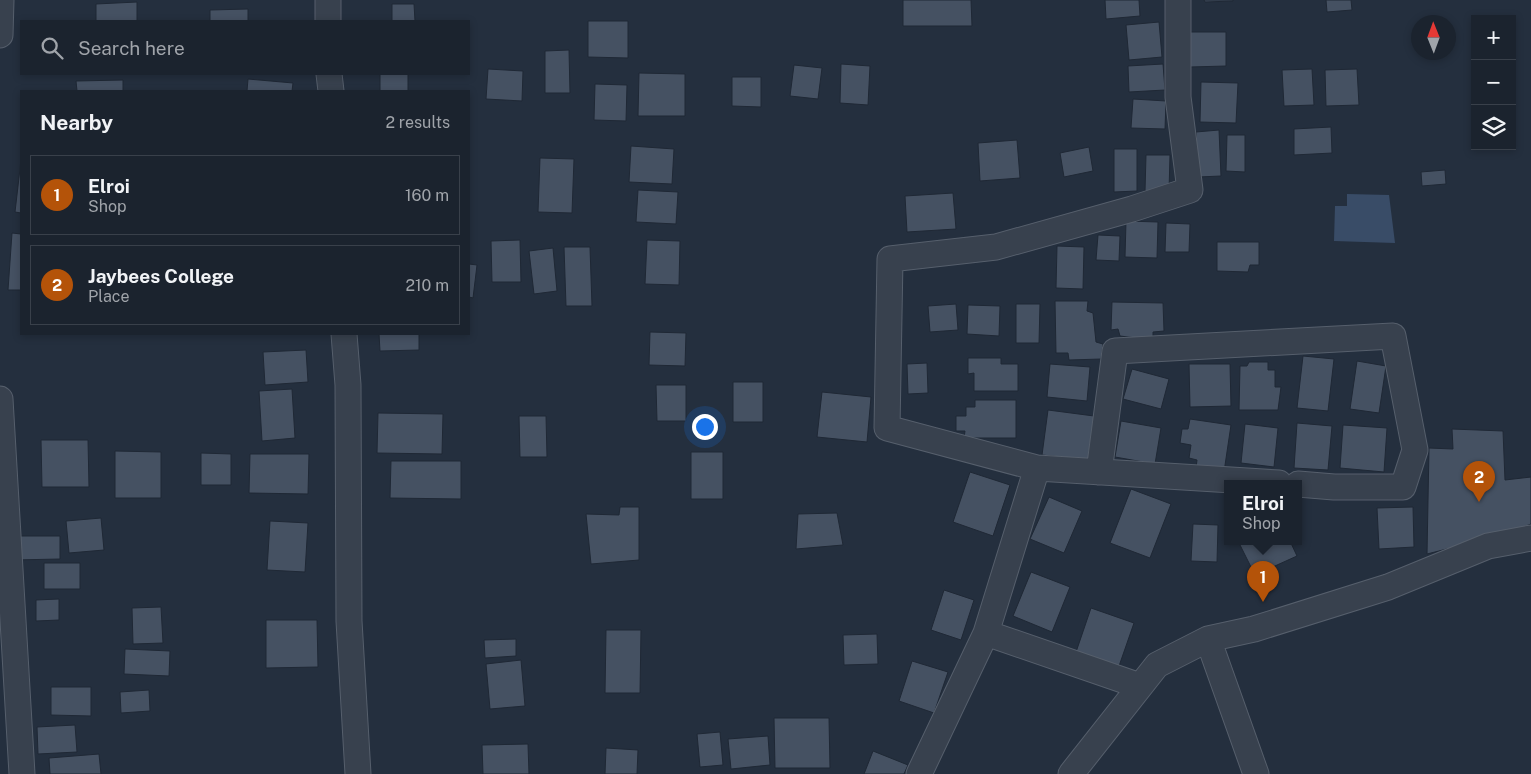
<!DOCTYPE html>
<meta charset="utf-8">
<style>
:root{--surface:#1b232e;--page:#282f3a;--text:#f1f3f6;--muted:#a0a4aa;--line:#39404a;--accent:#b45309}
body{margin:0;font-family:"Public Sans",sans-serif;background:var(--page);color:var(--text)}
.controls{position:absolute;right:15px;top:15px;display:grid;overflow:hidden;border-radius:0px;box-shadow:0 2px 8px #0003}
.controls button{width:45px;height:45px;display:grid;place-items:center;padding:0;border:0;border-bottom:1px solid var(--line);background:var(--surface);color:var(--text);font:25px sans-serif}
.compass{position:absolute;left:1411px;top:15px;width:45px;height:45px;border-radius:50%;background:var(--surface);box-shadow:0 2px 8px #0003;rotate:359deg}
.you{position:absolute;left:704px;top:426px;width:18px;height:18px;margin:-12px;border:4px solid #fff;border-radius:50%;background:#1a73e8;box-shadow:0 0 0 8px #1a73e833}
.badge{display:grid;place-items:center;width:32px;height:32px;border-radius:50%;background:var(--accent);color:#fff;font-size:16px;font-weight:700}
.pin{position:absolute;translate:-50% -41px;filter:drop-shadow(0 1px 2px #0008)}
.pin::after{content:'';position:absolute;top:26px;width:18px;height:15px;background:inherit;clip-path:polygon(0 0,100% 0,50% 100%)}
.popup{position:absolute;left:1224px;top:480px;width:78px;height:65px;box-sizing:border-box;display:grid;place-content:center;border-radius:0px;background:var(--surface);filter:drop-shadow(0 1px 4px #0005);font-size:16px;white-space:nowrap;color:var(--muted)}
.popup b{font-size:19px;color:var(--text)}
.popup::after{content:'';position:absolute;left:50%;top:100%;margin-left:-10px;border:10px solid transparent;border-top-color:var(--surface)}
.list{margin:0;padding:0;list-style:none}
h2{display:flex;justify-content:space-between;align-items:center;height:65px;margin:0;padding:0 20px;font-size:21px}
h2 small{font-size:16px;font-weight:400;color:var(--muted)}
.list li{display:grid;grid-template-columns:32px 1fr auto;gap:15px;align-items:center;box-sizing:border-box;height:80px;margin:0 10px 10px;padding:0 10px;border:1px solid var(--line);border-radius:0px}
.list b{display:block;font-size:19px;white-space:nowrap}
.list p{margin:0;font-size:16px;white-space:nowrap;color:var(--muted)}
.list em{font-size:16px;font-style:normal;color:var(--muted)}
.icon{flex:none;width:28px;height:28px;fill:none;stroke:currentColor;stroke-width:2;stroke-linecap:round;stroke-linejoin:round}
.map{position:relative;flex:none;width:1531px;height:774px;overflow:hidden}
.search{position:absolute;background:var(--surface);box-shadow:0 2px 8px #0003;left:20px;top:20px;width:450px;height:55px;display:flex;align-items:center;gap:12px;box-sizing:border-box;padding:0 18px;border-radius:0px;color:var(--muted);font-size:19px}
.panel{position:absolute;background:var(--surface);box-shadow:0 2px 8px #0003;left:20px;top:90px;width:450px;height:245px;border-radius:0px}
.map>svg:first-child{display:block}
</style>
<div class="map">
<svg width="1531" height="774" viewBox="0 0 1531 774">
<rect width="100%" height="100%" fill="#242f3e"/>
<path fill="#394c67" d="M1347,194L1389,195L1395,243L1334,241L1335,206H1347Z"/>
<path fill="#455162" stroke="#1f2835" d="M903,0H971L972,26H903Z
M1105,0H1139L1140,16L1106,19Z
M1204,0H1233V1L1205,2Z
M1326,0H1351L1352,10L1327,12Z
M137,2V21H96V4Z
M392,4H414L415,21H392Z
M248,9V21H210V10Z
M588,21H628V58L588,57Z
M1159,22L1162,57L1129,60L1126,25Z
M1190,32H1226V66L1190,67Z
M569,50L570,93H545V51Z
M841,64L870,66L868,105L840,103Z
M1163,64L1165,90L1129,92L1128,66Z
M794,65L822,68L818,99L790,96Z
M488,69L523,71L522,101L486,99Z
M1312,69L1314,105L1284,106L1282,70Z
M1357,69L1359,105L1326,106L1325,70Z
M639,73L685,74V116H638Z
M380,74H408V91H380Z
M732,77H761V107L732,106Z
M248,79L293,83L292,91H247Z
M123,80V91H77L76,81Z
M1201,82L1238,83L1236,123L1200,122Z
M595,84L627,85L626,121L594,120Z
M1133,99L1166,101L1165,129L1131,128Z
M1331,127L1332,153L1294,155V129Z
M1219,130L1221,176L1198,177L1196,132Z
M1227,135H1245V172L1226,171Z
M1017,140L1020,178L980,181L978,143Z
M631,146L674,149L672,184L629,182Z
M1089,147L1093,171L1064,177L1060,153Z
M1114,149H1137V191L1114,192Z
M1146,155H1170L1169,192L1145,191Z
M540,158L574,159L572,213L538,212Z
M21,160V213L15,212Z
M1445,170L1446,184L1422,186L1421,172Z
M638,190L678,192L676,224L636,222Z
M953,193L956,229L907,232L905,196Z
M1126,221L1158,222L1157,258L1125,257Z
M1166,223L1190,224L1189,252H1165Z
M12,233L21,234V290H8Z
M1098,235L1120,236L1119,261L1096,260Z
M520,240L521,282H492L491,241Z
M647,240L680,241L679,285L645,284Z
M1217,242H1259V265H1250L1248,272L1217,271Z
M1057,246L1084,247L1083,289L1056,288Z
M564,247H590L592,306H566Z
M553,248L557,291L534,294L529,251Z
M469,264L477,265L473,298L469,297Z
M1055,301H1088L1087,311L1093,313L1096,342L1103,344L1101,359L1069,360L1068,353H1056Z
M1112,302L1163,303L1164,331L1153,332V340L1120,336L1118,329L1111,330Z
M956,304L958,330L930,332L928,306Z
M1016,304H1040L1039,343H1016Z
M968,305L1000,306L999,336L967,334Z
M650,332L686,333L685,366L649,365Z
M379,334H419V350L380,351Z
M306,350L308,382L265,385L263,352Z
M1303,356L1334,359L1328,411L1297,408Z
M968,358H1001V364H1018V391H974V373L968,374Z
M1357,361L1386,366L1379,413L1350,409Z
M1249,362H1268V370H1275V387H1281L1278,410H1239L1240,366H1247Z
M927,363L928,393L908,394L907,364Z
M1050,364L1090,367L1087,401L1047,397Z
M1189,364H1230L1231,406L1190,407Z
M1132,369L1169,379L1161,409L1123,399Z
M733,382H763V422H733Z
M656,385H686V421H657Z
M292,389L295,438L262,441L259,391Z
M822,392L871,397L867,442L817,437Z
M975,400H1016V438H964L965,431H956V416H966V407H975Z
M1048,410L1094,416L1088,460L1042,455Z
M378,413L443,414L442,454L377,453Z
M519,416H546L547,457H520Z
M1190,419L1231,425L1224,472L1196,468L1197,460L1189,458L1191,445L1180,443L1182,429H1188Z
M1121,421L1161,428L1155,464L1115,457Z
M1297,423L1332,426L1328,470L1294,468Z
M1245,424L1278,428L1274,467L1241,463Z
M1343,425L1387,428L1384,472L1340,468Z
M1452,429L1503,431L1505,480L1531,477V524L1502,535L1427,554L1429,448L1453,449Z
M41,440H88L89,487H42Z
M115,451L161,452V498H115Z
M691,452H723V499H691Z
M201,453L231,454V485H201Z
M250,454H309L308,494L249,493Z
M391,461H461V499L390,498Z
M970,472L1010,485L993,536L953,522Z
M1131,489L1171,504L1150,558L1110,543Z
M1049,497L1082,511L1064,553L1030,539Z
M620,507H639V560L591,564L586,514L619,515Z
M1413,507L1414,547L1379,549L1377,508Z
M837,513L843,545L796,549L798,514Z
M101,518L104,550L69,553L66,521Z
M270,521L308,523L305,572L267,570Z
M1193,524L1218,525L1217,562L1191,561Z
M13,536H60V559L13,560Z
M1238,541H1290L1297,556L1255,575Z
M44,563H80V589H44Z
M1031,572L1070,587L1052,632L1013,616Z
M944,590L974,600L961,640L931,630Z
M59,599V620L36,621V600Z
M161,607L163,643L133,644L132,608Z
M1091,608L1134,623L1118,669L1075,655Z
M266,620H317L318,667L266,668Z
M606,630H641L640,693H605Z
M877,634L878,664L844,665L843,635Z
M516,639V656L485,658L484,640Z
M125,649L170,651L169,676L124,674Z
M521,660L525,706L490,709L486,664Z
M912,661L948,672L934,713L899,701Z
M51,687H91V716L51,715Z
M149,690L150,711L121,713L120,692Z
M774,718H829L830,768H775Z
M75,725L77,752L38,754L37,727Z
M720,732L723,765L700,767L697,734Z
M768,736L770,765L731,769L728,739Z
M528,744L529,774H483L482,745Z
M606,748L638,750L637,774H605Z
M873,751L908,765L904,774H864Z
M99,754L101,774H50L49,758Z"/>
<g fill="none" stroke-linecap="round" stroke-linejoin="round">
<g stroke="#565f6c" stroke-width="27">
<path id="street" d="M328,21V0
M0,35L1,0
M329,74L331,91
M344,334L348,385L349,621L358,774
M0,399L22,774
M1037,468L887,428L890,259L996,247L1132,209L1190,190L1178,97V0
M1099,472L1115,351L1393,336L1415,450L1403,487H1334L1298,484
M1208,639L1256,774
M1140,686L986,633L1037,468L1279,483
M919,774L986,633
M1071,774L1157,665L1208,639L1254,629L1388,587L1488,546L1531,538"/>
</g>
<use href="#street" stroke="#38414e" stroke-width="25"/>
</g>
</svg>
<div class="controls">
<button>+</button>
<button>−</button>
<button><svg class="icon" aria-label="layers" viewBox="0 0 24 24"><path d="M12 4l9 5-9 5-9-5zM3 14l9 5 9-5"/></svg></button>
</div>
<svg class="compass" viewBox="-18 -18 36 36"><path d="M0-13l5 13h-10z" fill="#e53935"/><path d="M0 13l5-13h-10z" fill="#a0a4aa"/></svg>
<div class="you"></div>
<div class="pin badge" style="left:1263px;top:602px">1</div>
<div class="popup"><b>Elroi</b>Shop</div>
<div class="pin badge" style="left:1479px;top:502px">2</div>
<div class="search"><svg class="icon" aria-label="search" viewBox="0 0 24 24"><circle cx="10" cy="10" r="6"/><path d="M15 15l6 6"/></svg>Search here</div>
<section class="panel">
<h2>Nearby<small>2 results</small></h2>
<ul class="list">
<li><span class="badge">1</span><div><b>Elroi</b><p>Shop</p></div><em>160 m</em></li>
<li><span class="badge">2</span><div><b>Jaybees College</b><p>Place</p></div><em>210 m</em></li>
</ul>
</section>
</div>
